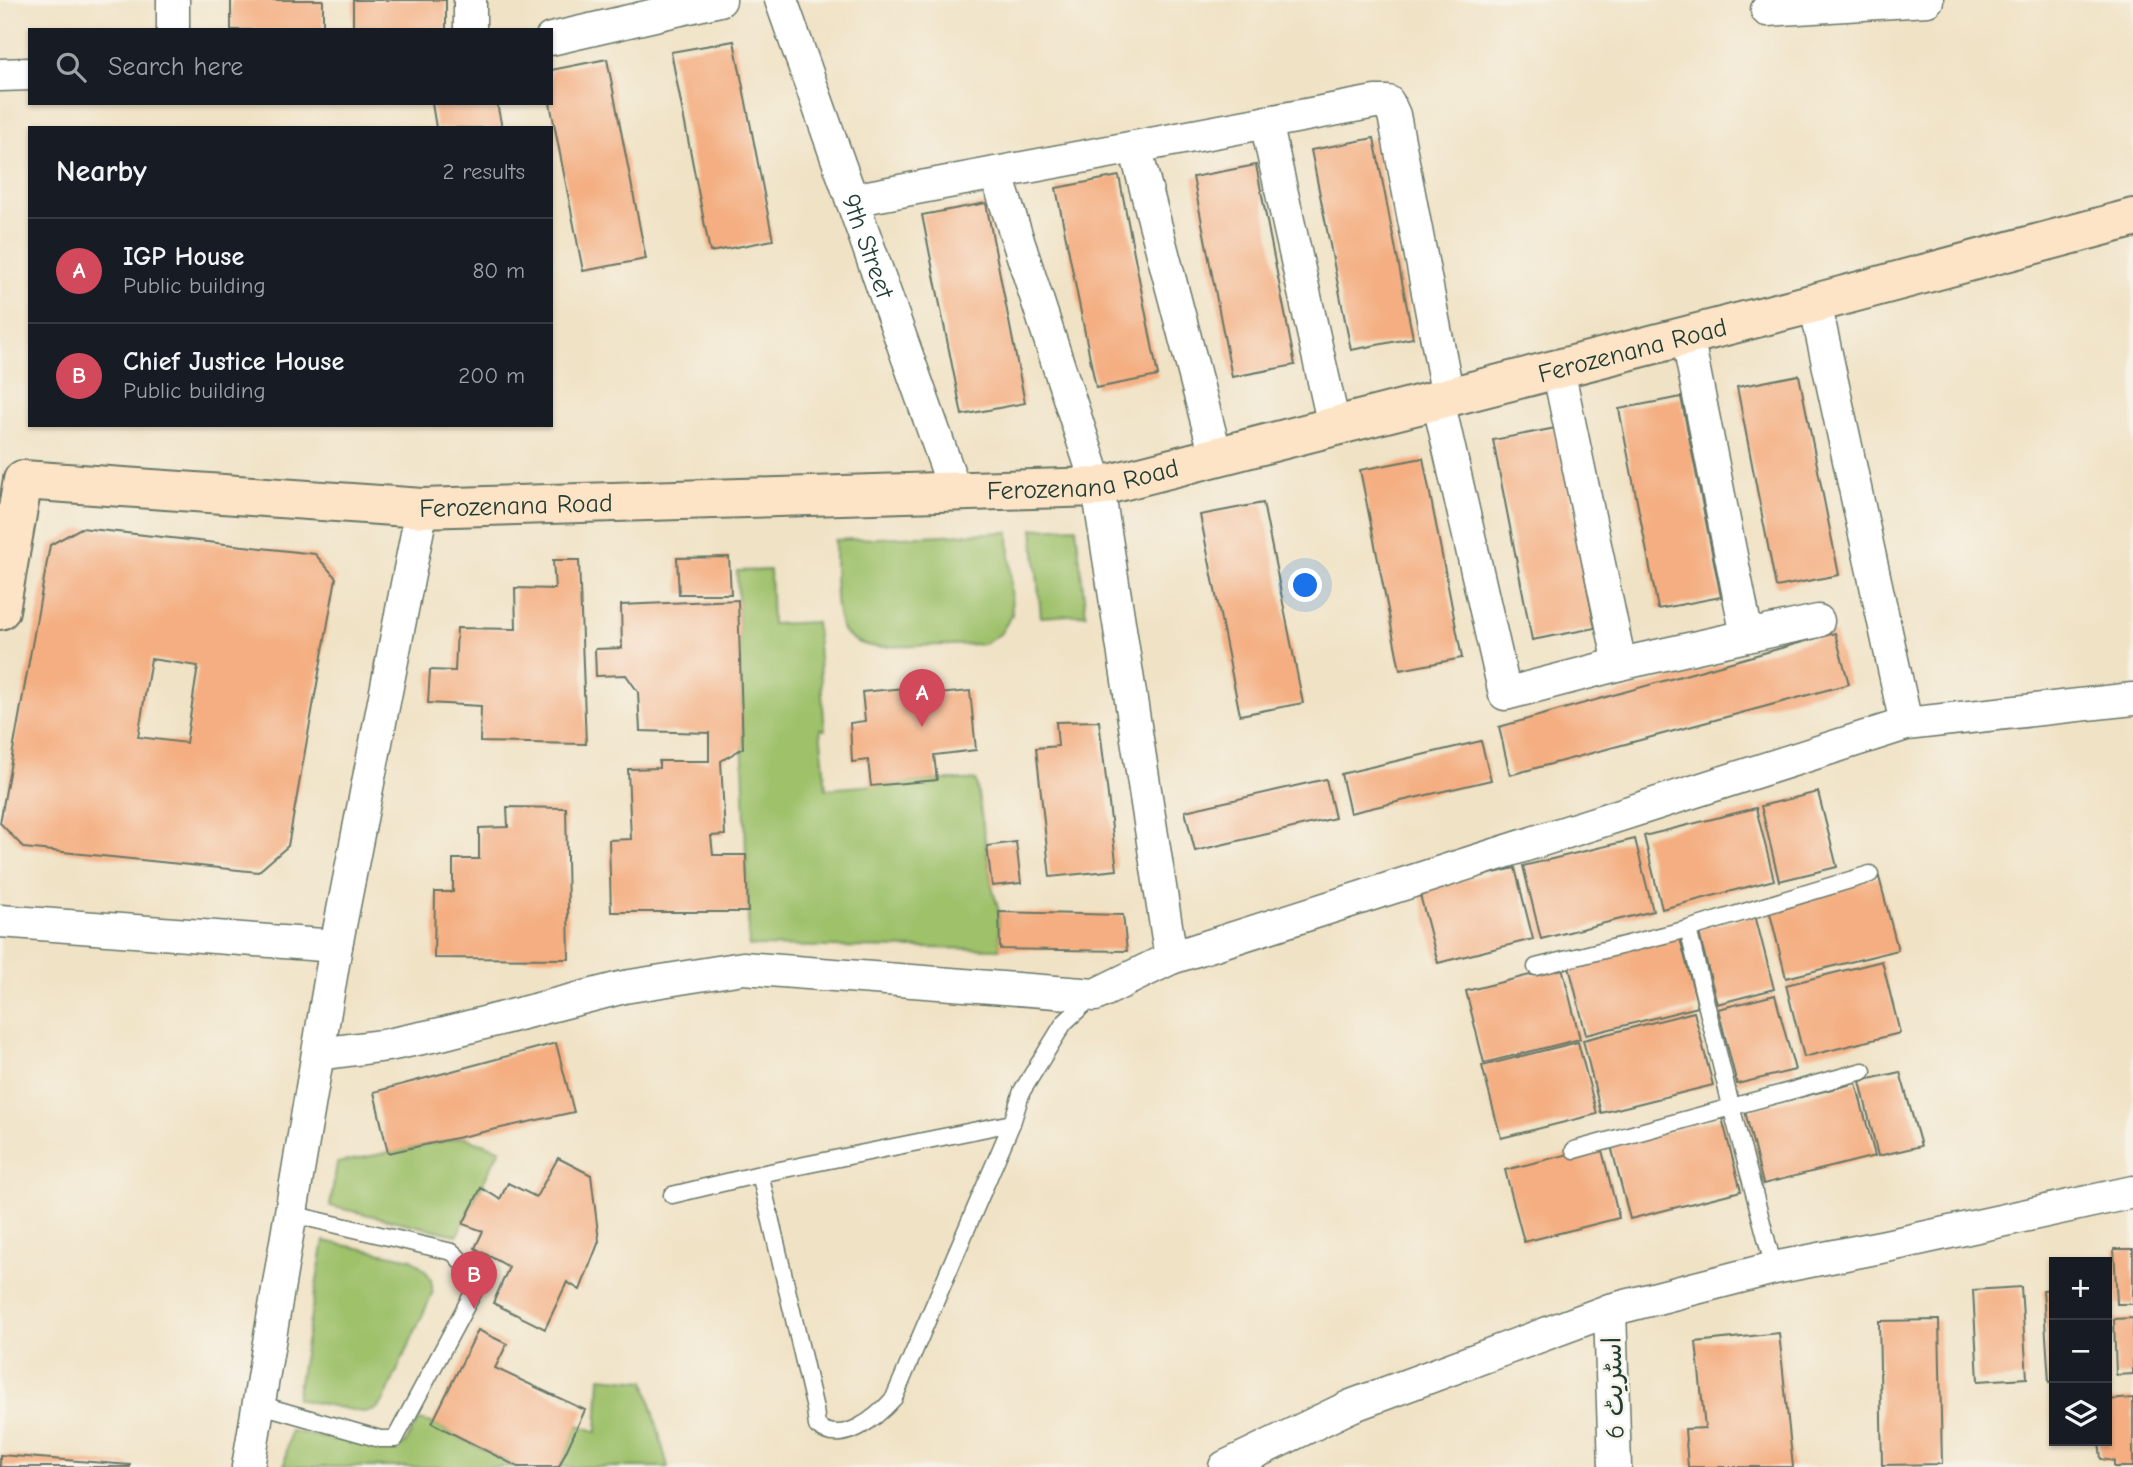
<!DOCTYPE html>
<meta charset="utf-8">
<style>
:root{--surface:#171b24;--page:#242831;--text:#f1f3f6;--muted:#9ea1a6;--line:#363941;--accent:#d1495b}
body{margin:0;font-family:"Comic Neue","Playpen Sans Arabic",sans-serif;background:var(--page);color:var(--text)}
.controls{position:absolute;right:21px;bottom:21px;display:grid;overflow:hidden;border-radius:0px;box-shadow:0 2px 5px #0004}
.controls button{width:63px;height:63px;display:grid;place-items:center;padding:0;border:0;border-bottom:2px solid var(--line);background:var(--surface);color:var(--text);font:35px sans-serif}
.you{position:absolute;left:1306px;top:586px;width:24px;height:24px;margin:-18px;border:5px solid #fff;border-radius:50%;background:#1a73e8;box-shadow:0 0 0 10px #1a73e833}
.badge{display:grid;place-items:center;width:46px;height:46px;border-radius:50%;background:var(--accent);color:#fff;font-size:23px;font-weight:700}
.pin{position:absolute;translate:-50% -58px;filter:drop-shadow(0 2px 4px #0008)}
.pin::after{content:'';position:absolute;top:37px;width:24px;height:21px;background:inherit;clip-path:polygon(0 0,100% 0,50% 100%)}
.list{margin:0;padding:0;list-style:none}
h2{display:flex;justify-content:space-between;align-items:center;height:91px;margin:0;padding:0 28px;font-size:30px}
h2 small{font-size:23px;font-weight:400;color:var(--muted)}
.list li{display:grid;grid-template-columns:46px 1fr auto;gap:21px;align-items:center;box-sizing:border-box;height:105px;padding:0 28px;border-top:2px solid var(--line)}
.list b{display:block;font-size:26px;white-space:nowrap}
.list p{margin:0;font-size:23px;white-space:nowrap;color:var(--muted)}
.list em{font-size:23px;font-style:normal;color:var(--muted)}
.icon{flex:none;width:38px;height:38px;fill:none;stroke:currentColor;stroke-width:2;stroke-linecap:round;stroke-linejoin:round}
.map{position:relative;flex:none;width:2133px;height:1467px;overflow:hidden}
.search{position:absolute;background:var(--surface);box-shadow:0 2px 5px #0004;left:28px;top:28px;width:525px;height:77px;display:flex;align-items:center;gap:18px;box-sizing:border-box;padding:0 24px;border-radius:0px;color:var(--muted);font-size:26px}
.panel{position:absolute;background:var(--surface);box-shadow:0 2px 5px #0004;left:28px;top:126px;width:525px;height:301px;border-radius:0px}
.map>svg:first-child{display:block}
</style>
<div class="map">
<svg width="2133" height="1467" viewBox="0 0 2133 1467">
<rect width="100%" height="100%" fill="#f7f3e8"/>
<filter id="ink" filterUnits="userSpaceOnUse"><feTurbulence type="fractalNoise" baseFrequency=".0143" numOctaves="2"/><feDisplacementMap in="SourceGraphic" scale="14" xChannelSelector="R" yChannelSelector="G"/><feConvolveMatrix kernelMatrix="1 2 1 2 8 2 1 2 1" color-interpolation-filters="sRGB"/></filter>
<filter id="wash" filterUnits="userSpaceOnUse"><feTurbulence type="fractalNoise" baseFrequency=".00686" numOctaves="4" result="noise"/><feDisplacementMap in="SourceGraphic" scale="28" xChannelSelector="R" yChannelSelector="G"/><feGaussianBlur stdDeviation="1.57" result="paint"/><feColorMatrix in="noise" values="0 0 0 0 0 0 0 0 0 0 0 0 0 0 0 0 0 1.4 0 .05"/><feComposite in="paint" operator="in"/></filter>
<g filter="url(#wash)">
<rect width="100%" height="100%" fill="#f0e2c5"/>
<path fill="#9ec16a" stroke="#5e7f4f" stroke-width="2" d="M1076,527L1086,614L1041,617L1033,529Z
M1009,532L1012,615L1000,634L984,644L875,647C864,645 853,642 845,633C832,616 836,563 835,540Z
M770,570L772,624L816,622L825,730L820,729L826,789L937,780H976L992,886L999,912L1000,949L749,946L737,571Z
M464,1137L500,1149L457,1235L330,1206L337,1163Z
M324,1241L412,1259C425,1269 434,1277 432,1294L383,1402L375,1410L362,1412L296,1399Z
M600,1377L645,1381L668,1467H559L578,1425L597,1432Z
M419,1420L432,1423L518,1467H284L290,1431L391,1449L404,1445Z"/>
<g id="blocks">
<path fill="#f4ae81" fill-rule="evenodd" d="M231,0H323V30H231Z
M353,0H446V30H353Z
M734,41L773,240L710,252L671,52Z
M607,59L646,259L583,271L550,103L551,70Z
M432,103H497L502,128H436Z
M1374,138L1413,338L1351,350L1311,150Z
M1256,165L1295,365L1232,377L1193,177Z
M1119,176L1158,376L1096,388L1056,188Z
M986,203L1025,403L962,415L922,215Z
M1799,375L1839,575L1776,587L1737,387Z
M1681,397L1721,597L1658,609L1619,409Z
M1556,428L1595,628L1532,640L1493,440Z
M1423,458L1462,658L1400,670L1360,470Z
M1263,503L1303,703L1240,715L1200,515Z
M81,528L315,554L336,578L288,846L258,872L24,848L0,823L50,545ZM151,659L198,666L186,743L138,737Z
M729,557L731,594H679L677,558Z
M553,560H579L586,744L480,742L481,706L428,703L430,670L455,671L457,628L516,629L515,588L555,589Z
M738,600L743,748L721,761L725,835L711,836L713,855H746L748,912H611L609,840L631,839L628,769L659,768V761H709V733L640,731L638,692L626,675L596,676L595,649L622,648L621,605Z
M1835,633L1849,684L1510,775L1499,727Z
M927,686L928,695L970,691L976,750L934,755L937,780L871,786L868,760L852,762L850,723L865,721L862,692Z
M1099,721L1117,870L1050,877L1036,748L1058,746L1056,722Z
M1481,741L1491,780L1350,813L1341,774Z
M1326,779L1335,818L1195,851L1185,811Z
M1818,792L1837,867L1779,881L1761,806Z
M507,807L566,808L569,959L434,958L435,892H453V859H479V828L508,827Z
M1756,808L1774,880L1662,909L1644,836Z
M1635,839L1653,911L1541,939L1523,866Z
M1016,842L1021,883L992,886L987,846Z
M1515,868L1533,939L1438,963L1419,891Z
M1879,877L1898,950L1786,978L1768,905Z
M999,912L1123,915L1127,951L1000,949Z
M1755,915L1774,989L1717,1004L1698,929Z
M1679,935L1698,1007L1586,1035L1568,962Z
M1882,961L1900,1033L1804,1057L1786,985Z
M1562,967L1580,1039L1484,1063L1466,991Z
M1775,995L1795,1070L1737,1084L1718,1009Z
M1694,1012L1713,1085L1601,1113L1583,1040Z
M1578,1042L1597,1114L1501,1138L1482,1066Z
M556,1043L574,1112L388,1153L374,1092Z
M1900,1072L1921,1146L1878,1156L1860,1081Z
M1856,1083L1875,1156L1763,1184L1745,1111Z
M1722,1118L1741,1191L1630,1219L1611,1146Z
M1601,1146L1619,1218L1524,1242L1505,1170Z
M558,1158L591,1175L599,1241L580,1290L567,1282L545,1329L493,1303L509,1267L475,1248L483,1231L463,1224L481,1188L500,1199L508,1183L536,1197Z
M2114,1249H2133V1304H2117Z
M2021,1287L2027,1378L1978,1381L1973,1290Z
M2054,1289V1381L2049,1382L2043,1290Z
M2133,1318V1374L2116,1375L2114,1319Z
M1939,1320L1942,1464L1882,1465L1879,1321Z
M478,1330L507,1344L495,1368L585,1410L559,1467H518L432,1423Z
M1779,1333L1793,1467H1688L1685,1429L1705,1428L1696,1342Z
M2133,1398V1467H2114V1461L2101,1459L2099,1441H2107V1400Z
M0,1455L130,1465V1467H0Z"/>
</g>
</g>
<g filter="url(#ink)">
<use href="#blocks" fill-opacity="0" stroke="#687767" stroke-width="2"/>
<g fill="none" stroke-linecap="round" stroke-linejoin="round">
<g stroke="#687767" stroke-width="19">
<path id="lane" d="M1688,929L1731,1106L1774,1268
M1536,967L1688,929L1870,874
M1574,1150L1863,1071
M760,1174L815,1409L817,1426C843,1447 877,1417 894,1398L1012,1123
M672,1195L760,1174L1012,1123L1022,1091L1064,1023L1094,995
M258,1404L380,1439H395L474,1291C471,1278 463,1260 452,1252L291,1214"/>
</g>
<g stroke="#687767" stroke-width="35">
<g id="street">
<path id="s1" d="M781,0L955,491"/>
<path d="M1767,10L1927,0"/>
<path d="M173,30V0"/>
<path d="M470,30V0"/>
<path d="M551,39L720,0"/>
<path d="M0,75L30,74"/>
<path d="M1266,122L1334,426"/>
<path d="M1135,147L1216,456"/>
<path d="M996,173L1098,487L1171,958"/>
<path d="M852,200L1375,102H1388L1394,115L1448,397"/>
<path d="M1815,303L1906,724"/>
<path d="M1558,369L1620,664L1747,636L1687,335"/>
<path d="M1438,400L1505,694L1620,664"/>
<path d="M1747,636L1818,621"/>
<path d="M0,921L336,946"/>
<path d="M318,1054L388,1045L441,1034L624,987L743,968L1095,995L1171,958L1906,724L2133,699"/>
<path d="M1610,1310L1615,1467"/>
<path d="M248,1467L336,946L422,508"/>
<path d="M1225,1467L1351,1406L1610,1310L1774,1268L1886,1246L2133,1192"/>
</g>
</g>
<g stroke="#687767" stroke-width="42">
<g id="secondary">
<path id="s2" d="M0,610L23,480L422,508L1098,487L1815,303L2133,218"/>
</g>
</g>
<use href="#lane" stroke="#fff" stroke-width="16"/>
<use href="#street" stroke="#fff" stroke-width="32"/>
<use href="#secondary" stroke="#fee4c6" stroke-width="38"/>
</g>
</g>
<g text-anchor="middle" stroke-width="5" stroke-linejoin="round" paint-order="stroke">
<g font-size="26" fill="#1f3d34" stroke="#f7f3e8">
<text dy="9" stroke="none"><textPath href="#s1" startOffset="261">9th Street</textPath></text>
<text dy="9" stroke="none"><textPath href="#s2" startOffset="1760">Ferozenana Road</textPath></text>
<text dy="9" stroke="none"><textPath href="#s2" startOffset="1194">Ferozenana Road</textPath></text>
<text dy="9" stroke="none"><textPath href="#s2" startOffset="626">Ferozenana Road</textPath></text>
<text transform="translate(1613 1388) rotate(-92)" y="9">اسٹریٹ 6</text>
</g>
</g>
</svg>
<div class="controls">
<button>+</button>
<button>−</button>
<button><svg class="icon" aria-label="layers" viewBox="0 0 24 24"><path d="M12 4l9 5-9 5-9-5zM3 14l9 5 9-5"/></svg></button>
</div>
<div class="you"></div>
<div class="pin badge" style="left:922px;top:727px">A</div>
<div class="pin badge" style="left:474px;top:1309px">B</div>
<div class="search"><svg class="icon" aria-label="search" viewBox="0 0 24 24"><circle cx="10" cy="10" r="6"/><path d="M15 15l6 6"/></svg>Search here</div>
<section class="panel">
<h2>Nearby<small>2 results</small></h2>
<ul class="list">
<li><span class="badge">A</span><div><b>IGP House</b><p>Public building</p></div><em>80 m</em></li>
<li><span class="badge">B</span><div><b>Chief Justice House</b><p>Public building</p></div><em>200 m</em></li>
</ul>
</section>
</div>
